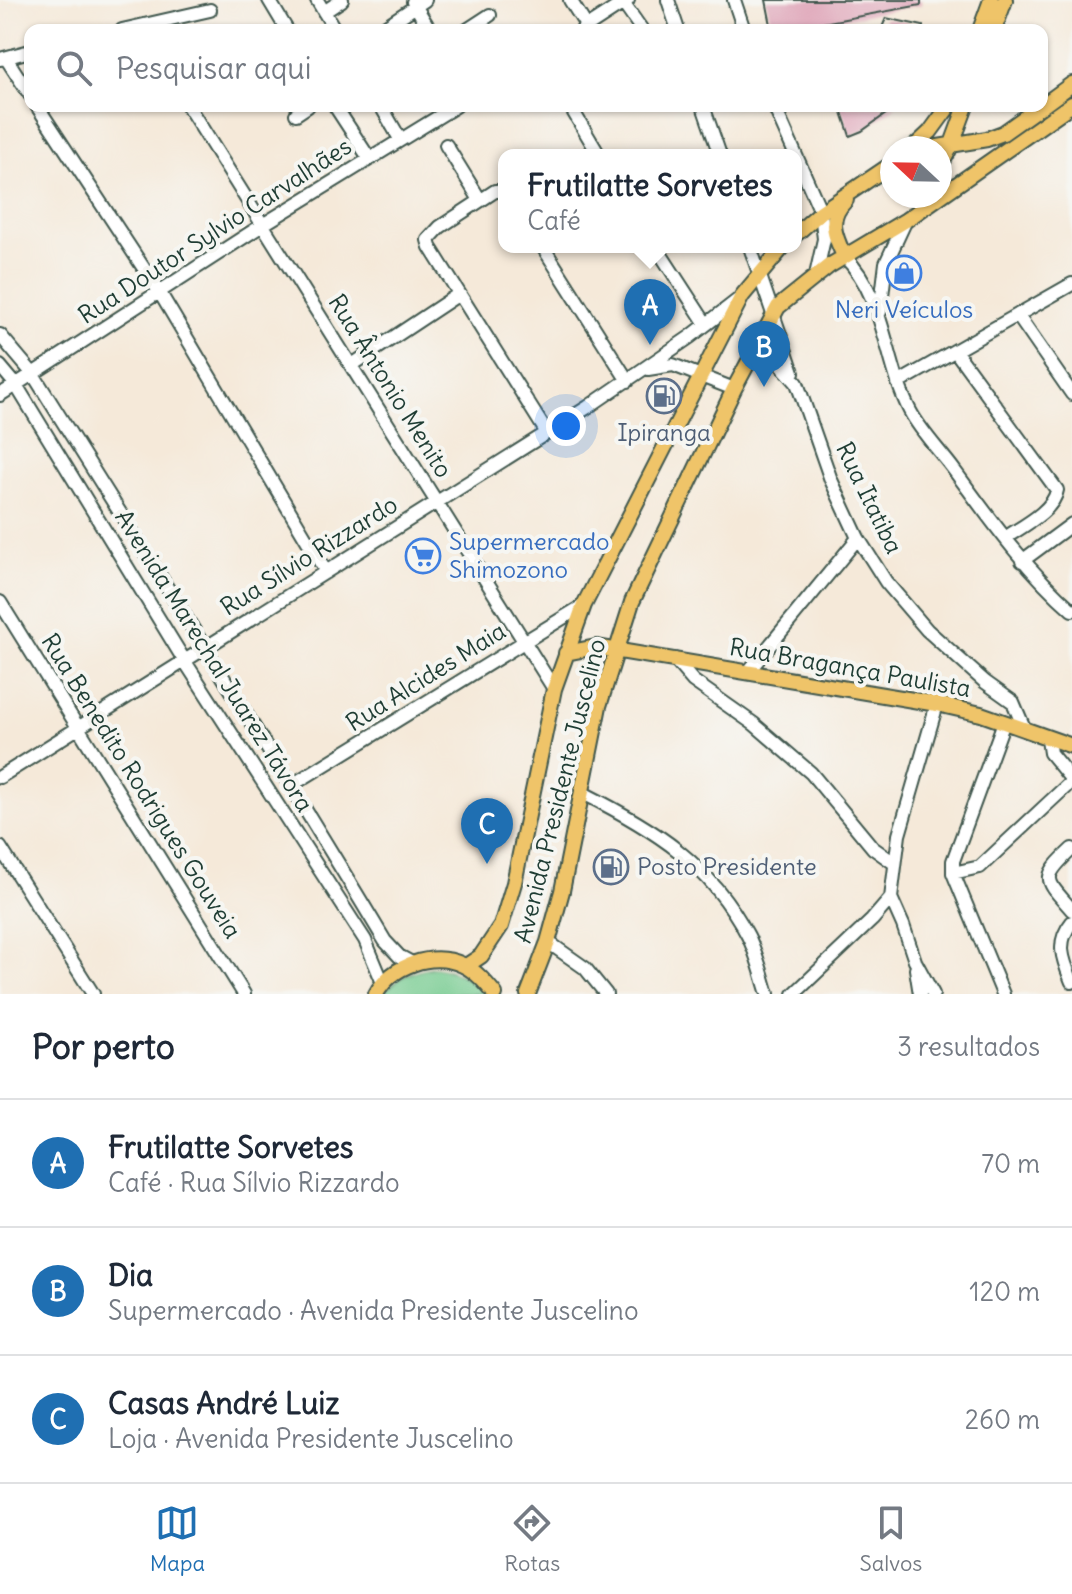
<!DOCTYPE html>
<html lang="pt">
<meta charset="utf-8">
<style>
:root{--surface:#fff;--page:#f6f6f7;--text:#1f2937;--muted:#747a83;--line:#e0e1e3;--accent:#1f6fb2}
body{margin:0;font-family:Delius,sans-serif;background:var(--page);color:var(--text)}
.compass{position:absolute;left:880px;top:136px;width:72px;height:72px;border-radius:50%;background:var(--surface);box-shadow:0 2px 6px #0004;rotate:292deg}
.you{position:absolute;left:566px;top:426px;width:28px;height:28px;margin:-20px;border:6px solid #fff;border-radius:50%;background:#1a73e8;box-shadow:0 0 0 12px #1a73e833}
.badge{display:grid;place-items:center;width:52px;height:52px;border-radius:50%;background:var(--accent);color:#fff;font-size:26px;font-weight:700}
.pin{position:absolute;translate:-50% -66px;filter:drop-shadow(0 2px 4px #0008)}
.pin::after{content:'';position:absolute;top:42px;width:28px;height:24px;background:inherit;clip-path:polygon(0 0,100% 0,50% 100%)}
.popup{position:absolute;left:498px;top:149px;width:304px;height:104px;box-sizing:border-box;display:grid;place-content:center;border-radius:16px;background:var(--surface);filter:drop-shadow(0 2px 6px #0005);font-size:26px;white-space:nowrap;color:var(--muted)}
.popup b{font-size:30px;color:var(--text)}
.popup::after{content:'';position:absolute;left:50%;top:100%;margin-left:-16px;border:16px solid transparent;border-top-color:var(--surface)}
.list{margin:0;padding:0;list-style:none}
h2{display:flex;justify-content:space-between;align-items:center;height:104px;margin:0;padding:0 32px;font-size:34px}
h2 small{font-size:26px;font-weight:400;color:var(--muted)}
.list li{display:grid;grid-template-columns:52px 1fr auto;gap:24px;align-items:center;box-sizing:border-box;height:128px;padding:0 32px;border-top:2px solid var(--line)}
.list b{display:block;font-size:30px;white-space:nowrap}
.list p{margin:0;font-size:26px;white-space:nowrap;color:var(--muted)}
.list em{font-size:26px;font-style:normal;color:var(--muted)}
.icon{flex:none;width:44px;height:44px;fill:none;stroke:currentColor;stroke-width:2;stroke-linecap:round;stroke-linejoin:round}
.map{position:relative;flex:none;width:1072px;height:994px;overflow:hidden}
.search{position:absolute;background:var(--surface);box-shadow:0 2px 6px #0004;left:24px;right:24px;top:24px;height:88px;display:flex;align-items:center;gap:20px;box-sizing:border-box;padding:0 28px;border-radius:16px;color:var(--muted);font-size:30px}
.sheet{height:488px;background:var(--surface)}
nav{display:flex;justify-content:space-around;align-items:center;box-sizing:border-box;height:112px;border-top:2px solid var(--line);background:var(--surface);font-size:22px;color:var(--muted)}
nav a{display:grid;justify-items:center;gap:4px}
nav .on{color:var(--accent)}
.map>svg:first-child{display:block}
</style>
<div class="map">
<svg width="1072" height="994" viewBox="0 0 1072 994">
<rect width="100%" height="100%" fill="#f6f6f2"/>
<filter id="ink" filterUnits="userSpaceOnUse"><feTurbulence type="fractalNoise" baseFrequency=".0125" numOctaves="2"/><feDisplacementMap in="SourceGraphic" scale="16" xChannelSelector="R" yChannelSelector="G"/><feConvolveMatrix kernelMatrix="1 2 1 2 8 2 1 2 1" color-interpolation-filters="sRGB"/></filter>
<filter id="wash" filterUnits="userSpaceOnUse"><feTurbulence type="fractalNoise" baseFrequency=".006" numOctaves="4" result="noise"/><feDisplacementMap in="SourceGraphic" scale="32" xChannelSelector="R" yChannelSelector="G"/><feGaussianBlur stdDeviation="1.8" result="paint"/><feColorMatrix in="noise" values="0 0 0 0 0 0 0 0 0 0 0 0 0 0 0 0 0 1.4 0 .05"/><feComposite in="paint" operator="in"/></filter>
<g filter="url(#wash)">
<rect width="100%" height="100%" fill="#f5e9d9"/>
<path fill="#76cb90" stroke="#4a8462" stroke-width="2" d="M435,967C457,971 470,978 485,994H382C399,977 412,970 435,967Z"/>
<g id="blocks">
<path fill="#e0a9bb" d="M766,0H921V5L785,30H772Z
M886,18L923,26V30H881Z
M840,106H897L862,131L850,136Z"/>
</g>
</g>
<g filter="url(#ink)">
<use href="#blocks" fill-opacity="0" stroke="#3f574d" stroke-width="2"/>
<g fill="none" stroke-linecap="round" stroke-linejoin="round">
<g stroke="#3f574d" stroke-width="16">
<path id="minor" d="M269,0L287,30
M317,0L335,30
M570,0L587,27
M668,0L678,30
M734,0L744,30
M413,2L430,30
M623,3L642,30
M324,12L342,0
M122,30L210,10
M380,30L425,0
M467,30L490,15
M582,30L628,0
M6,58L30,95
M0,59L30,51
M37,106L160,293L326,572
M188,106L554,689
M335,106L369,158
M381,106L400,139
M570,106L599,155
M703,106L720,155
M774,106L821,212L824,239L816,275
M296,114L308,106
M446,145L480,200
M504,191H495L440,227L428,240L430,247L547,433
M543,247L628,381
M656,247L706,324
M750,247L793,372
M844,256C886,297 884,361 910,411C921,432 940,451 954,470C991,520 1025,569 1072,610
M880,312L886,263L906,220
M1018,316L1072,394
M0,335L33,374C151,563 271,750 385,941L399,956L412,963
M956,352L1057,490C1054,511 1021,527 1005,538
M750,359H770L779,363L797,383L831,480L858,538L886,582L927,630L985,682L1013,702L1025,730
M352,365L459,294
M0,366L16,385L184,660L365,940L383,983
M648,369L673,365L734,389
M898,383L1072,284
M0,395L264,224L456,106
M1022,561L1072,524
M0,602L244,994
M674,659L693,681L754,724L811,773L873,848L894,863
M748,672L858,538
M1048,740L1050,753L1072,780
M0,777L588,407L690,337L739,299
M292,785L584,605
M583,793C654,829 710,863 748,936C757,954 762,975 768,994
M0,847L93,994
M1072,849C1040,879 1045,879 1072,910
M953,873L980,867L1072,781
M891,898L903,925L915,961L933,994
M1072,922C1055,943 1063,960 1072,982
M548,942L585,968L606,994
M916,969L920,994
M794,994L872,920L891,898L899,835L937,704
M1003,994L953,873V861L1004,722"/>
</g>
<g stroke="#3f574d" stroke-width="18">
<path id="major" d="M980,30L991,0
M994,30L1005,0
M1042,106L1072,84
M913,148L930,132L949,106
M932,148L987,139L1003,133L1041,106
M940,167L952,144L966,106
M796,234L821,212L892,164
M844,256C834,234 827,219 846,200
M566,653L596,647L937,704L981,714L1072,746
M466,966L481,956L501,926L514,883L554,689L584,605L742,296L783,247
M376,994C392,965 432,951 463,965C476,971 486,983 495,994
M528,994L548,942L562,891L599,706L632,602L734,389L778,307L829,266L906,220L1072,104"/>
</g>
<use href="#minor" stroke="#fff" stroke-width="12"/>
<use href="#major" stroke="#efc469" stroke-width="14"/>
</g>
</g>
<defs>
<g id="shop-ring" transform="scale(1.8)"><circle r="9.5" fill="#f6f6f2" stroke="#3f7fe0" stroke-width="1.5"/><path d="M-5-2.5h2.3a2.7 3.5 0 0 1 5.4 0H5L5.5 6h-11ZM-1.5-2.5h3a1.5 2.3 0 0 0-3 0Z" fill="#3f7fe0"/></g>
<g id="fuel-ring" transform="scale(1.8)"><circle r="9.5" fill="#f6f6f2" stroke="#5c6f8a" stroke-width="1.5"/><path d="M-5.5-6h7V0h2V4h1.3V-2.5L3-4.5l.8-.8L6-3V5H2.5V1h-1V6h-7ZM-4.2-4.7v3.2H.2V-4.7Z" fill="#5c6f8a"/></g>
<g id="supermarket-ring" transform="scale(1.8)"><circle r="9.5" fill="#f6f6f2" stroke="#3f7fe0" stroke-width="1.5"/><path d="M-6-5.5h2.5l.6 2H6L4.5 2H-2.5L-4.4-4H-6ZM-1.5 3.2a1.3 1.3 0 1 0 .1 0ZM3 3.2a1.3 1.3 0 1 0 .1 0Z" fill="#3f7fe0"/></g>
</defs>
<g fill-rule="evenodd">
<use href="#shop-ring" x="904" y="273"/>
<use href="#fuel-ring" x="664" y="396"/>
<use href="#supermarket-ring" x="423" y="556"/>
<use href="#fuel-ring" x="611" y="867"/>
</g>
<g text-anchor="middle" stroke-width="8" stroke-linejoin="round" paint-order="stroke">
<g font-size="24" fill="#1f3d34" stroke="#f6f6f2">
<text transform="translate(215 231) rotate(-33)" y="8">Rua Doutor Sylvio Carvalhães</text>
<text transform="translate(390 386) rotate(58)" y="8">Rua Ântonio Menito</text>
<text transform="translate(869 498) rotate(64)" y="8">Rua Itatiba</text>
<text transform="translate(309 556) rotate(-32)" y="8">Rua Sílvio Rizzardo</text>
<text transform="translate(214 661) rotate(58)" y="8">Avenida Marechal Juarez Távora</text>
<text transform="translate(850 668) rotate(10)" y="8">Rua Bragança Paulista</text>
<text transform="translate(426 677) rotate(-32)" y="8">Rua Alcides Maia</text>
<text transform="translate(141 786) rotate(58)" y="8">Rua Benedito Rodrigues Gouveia</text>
<text transform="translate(560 791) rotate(-76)" y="8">Avenida Presidente Juscelino</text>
</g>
<g font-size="24" fill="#366cbe" stroke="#f6f6f2">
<text x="904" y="318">Neri Veículos</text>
<text x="449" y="550" text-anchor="start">Supermercado<tspan x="449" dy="28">Shimozono</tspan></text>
</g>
<g font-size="24" fill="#4e5e75" stroke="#f6f6f2">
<text x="664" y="441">Ipiranga</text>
<text x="637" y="875" text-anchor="start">Posto Presidente</text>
</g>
</g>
</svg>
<svg class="compass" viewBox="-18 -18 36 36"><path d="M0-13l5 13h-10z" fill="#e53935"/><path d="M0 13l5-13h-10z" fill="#747a83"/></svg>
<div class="you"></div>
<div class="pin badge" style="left:650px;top:345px">A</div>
<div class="popup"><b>Frutilatte Sorvetes</b>Café</div>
<div class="pin badge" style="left:764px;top:387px">B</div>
<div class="pin badge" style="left:487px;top:864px">C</div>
<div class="search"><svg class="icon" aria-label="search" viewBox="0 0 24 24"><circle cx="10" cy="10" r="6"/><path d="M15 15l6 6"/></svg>Pesquisar aqui</div>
</div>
<section class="sheet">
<h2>Por perto<small>3 resultados</small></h2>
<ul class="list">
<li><span class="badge">A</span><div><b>Frutilatte Sorvetes</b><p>Café · Rua Sílvio Rizzardo</p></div><em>70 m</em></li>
<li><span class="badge">B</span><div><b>Dia</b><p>Supermercado · Avenida Presidente Juscelino</p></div><em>120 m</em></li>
<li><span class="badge">C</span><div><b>Casas André Luiz</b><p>Loja · Avenida Presidente Juscelino</p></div><em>260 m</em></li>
</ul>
</section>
<nav>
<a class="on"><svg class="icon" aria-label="map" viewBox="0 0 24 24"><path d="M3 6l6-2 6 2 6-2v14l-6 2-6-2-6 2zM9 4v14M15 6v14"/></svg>Mapa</a>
<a><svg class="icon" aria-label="directions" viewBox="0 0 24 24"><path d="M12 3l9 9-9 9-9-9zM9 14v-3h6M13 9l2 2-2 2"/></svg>Rotas</a>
<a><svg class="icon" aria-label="saved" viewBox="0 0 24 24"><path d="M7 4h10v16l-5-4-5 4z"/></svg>Salvos</a>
</nav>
